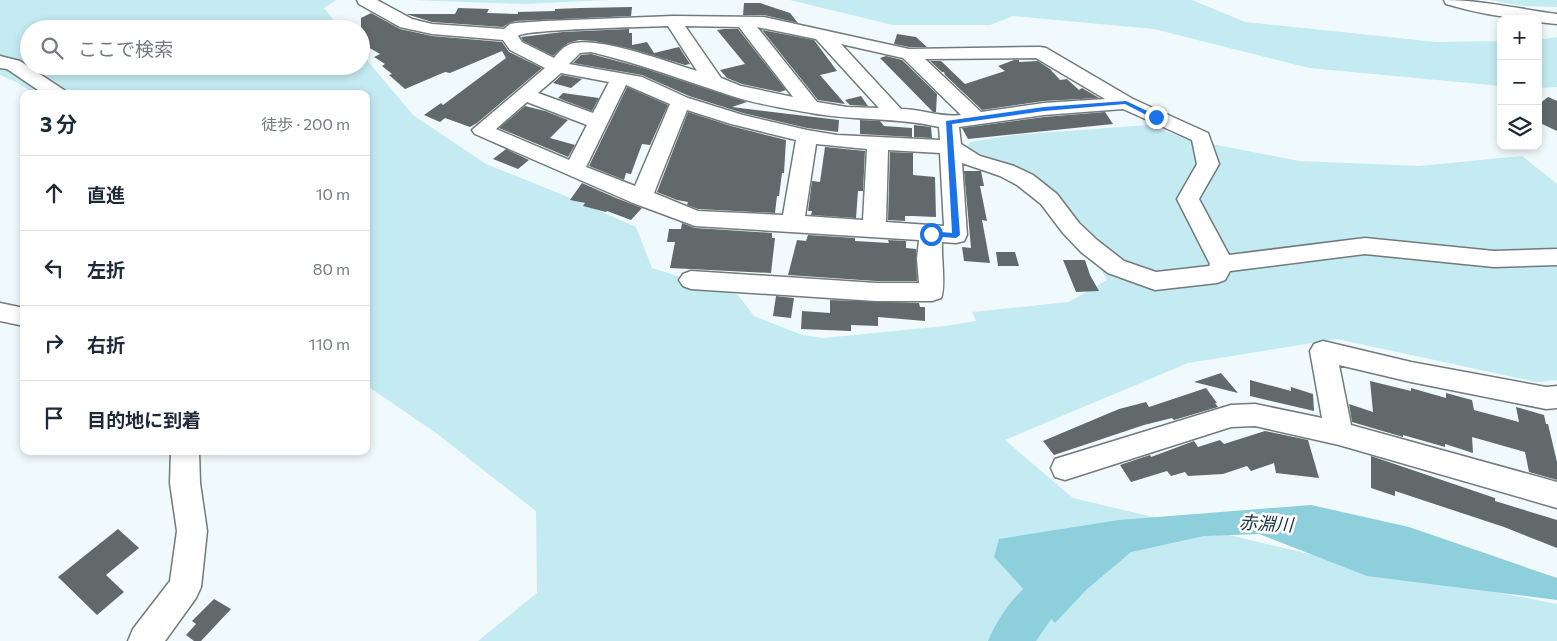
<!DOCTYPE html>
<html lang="ja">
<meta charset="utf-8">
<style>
:root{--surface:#fff;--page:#f2f2f3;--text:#1f2937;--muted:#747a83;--line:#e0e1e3}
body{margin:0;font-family:Commissioner,"Noto Sans JP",sans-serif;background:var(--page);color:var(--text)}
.controls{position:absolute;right:15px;top:15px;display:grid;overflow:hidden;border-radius:10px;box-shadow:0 2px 8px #0003}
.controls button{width:45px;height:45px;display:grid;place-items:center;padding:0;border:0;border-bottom:1px solid var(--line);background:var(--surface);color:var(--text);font:25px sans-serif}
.stop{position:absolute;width:15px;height:15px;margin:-11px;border:4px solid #1a73e8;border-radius:50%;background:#fff}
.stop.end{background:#1a73e8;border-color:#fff;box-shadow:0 1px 5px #0008}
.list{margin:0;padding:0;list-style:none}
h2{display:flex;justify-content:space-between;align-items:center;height:65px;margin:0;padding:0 20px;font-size:21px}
h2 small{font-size:16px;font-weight:400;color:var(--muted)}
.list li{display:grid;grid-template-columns:32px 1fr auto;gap:15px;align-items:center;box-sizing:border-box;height:75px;padding:0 20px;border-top:1px solid var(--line)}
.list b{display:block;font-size:19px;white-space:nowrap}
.list em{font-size:16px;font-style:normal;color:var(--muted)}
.icon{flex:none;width:28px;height:28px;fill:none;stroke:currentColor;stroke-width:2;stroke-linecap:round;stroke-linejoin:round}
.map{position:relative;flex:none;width:1557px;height:641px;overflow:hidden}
.search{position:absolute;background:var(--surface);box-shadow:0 2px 8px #0003;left:20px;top:20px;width:350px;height:55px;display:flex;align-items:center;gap:12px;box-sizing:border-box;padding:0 18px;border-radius:28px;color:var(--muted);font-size:19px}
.panel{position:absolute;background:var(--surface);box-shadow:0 2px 8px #0003;left:20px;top:90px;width:350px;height:365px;border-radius:10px}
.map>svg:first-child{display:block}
</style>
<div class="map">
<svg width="1557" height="641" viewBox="0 0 1557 641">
<rect width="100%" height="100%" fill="#f0f9fb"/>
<path fill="#c4eaf2" d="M0,0H336L324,8L341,29H29V66H361V53L413,115L486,164L568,197L636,227L652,268L738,295L754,316L802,335L824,338L945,326L976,321L972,312L1069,302L1107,280L1064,201L1015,167L965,151L970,142L1014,135L1149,125L1187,139L1299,161L1419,166L1522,156L1557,184V380L1537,382L1337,339L1188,363L1005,440L1073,498L1347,563L1557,604V641H478L537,593L536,511L436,433L366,385V94H35L16,82L0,75Z
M411,0H609L522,4Z
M790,0H1192L1245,22L1436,42L1501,41V86L1309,68L1154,29L1013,16L990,25H893Z
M1490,0H1557V7L1523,6Z
M1557,37V87L1538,88V40Z"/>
<path fill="#8dcfdb" d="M1311,505L1409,527L1557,578V600L1367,576L1259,534L1204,536L1131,552L1086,590L1055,623L994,557L999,539L1119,520Z"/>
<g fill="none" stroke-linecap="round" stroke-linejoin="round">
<path fill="#8dcfdb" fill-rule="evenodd" d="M1072,557L1086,562L1092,576L1086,590L1057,611L1036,641H988C1004,603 1034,572 1072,557Z"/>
</g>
<path fill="#61696a" d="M744,3H760L790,13L798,23L764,15H743Z
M632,7L631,16L516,21L509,23L503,27L432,22L406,14H455L458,8L489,9L487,13L518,14V12L555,11V9L580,8Z
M371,13L400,29L432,36L502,42L509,52L542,68L477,123L470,127L445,118L440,122L424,115L441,103L443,105L506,58L502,51L450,73L445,72L405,89L389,75L392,74L382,66L385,64L374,57L380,54L361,43V18Z
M629,29V33H632V45L647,42L654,53L679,47L690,64L685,65L632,49L594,41L579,40L568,43L553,56L523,41L521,37L563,32Z
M724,29H738L786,90L780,92L742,84L727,78L720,70L745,64L717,30Z
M762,30L814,40L837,71L820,75L845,104L818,100Z
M897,34L916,37L927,47H909L894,44Z
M591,54L643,68L747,102L732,107L839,120L838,132L807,128L743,113L689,96L642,75L573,63L581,55Z
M886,56L902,60L937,94L936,112H933L880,58Z
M1014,60H1019V62L1038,61L1050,69L1060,80L1067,79L1079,90L1082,88L1099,98L1044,101L982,110L945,75L944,72H942L930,61H941L965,84L1005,71L998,66Z
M562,75L582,79L571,88L553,83Z
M627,87L668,105L650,145L642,144L631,174L626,173L624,180L589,166Z
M563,93L599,98L592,111L558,98Z
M861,96L868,106L850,105L845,100Z
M1548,97L1557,101V131L1538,122V105Z
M525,106L545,111L568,120L550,138L575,145L568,157L499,128Z
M688,112L731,126L786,140L784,173H782L779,196H777L775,213L698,209L687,205L688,202L677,200L657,192Z
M1105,112L1113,124L968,139L962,128L1044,117Z
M860,120L880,121L884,126L912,128V137L860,134Z
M914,125L931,127L932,138L914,137Z
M825,147L865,151L863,191H858L856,218L811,215L812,211H808L812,181L820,182Z
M506,149L529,160L518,169L493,159Z
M890,152L913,153V175L935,177L936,217L913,216H905V221L888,220Z
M964,171H981L984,186H980L987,221L982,220L990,263L964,261L962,247L971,248Z
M582,183L616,198L642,208L631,220L607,211L606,212L583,206L585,203L570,200Z
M682,223L695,228L772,233V238H775L771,273L670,268L675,242H667L669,229H681Z
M808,235L855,238V241L889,243L888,240L906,241V248L916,249L917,281H876L788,275L797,240L806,241Z
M996,252H1015L1019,266H998Z
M1063,260H1085L1090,275L1099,291L1076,292Z
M776,296L794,298L791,318L773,316Z
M830,300L919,303L920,307H925V321L878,317V326L851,325V331L801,329L802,311L830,313Z
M1221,373L1238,393L1194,382Z
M1250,380L1291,391V387L1313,394L1314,411L1250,396Z
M1370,381L1411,391V388L1446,398V393L1472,400L1474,410L1519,422L1516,407L1544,415L1546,424H1548L1557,462V480L1529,472L1525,452L1472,437L1473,453L1445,444V447L1403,435V437L1352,422L1349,404L1373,412Z
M1206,388L1217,403H1215L1218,407L1174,420L1172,418L1144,425L1054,455L1043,441L1119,409L1146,402L1149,407Z
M1265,431L1308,440L1319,478L1276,473L1274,463L1251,471L1247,466L1223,474L1188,476L1185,472L1171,476L1167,471L1131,482L1120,465L1150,455L1151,457L1194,441L1198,447L1220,440L1224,444Z
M1371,456L1495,498V501L1557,520V548L1504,527L1395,491V496L1371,488Z
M118,529L139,548L106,575L124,592L97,615L58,577Z
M214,599L231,609L201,641H194L186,635L196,624L192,621Z"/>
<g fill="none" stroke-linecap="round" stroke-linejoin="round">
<g stroke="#727a7c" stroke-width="3">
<path id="minor" d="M357,0H377L412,19L432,24L504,29L510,24L516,23L546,21L673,16L764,17L909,49L1040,47L1046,48L1133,99L1208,133L1219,164L1199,199L1229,255L1365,238L1494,251L1557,249V265L1494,267L1365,254L1230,271L1225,280L1217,283L1155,290L1108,273L1081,252L1063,233L1041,204L1017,185L1000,176L962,163L967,235L964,241L956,243L942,242C941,257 946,288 941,298L932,301H876L691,289L683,286L679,280L683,274L691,271L876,283H919L917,259L919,240L695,226L633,203L475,134L472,130L545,68L510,50L503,40L432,34L400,27L359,4ZM668,26L697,71C671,63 591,33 568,45C562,48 558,53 554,58L522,42L518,36C525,29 648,27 668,26ZM685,26L739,27L793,97L741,86L721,78ZM757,27L816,39L879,108L847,107L817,102ZM841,44L903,58L961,115C941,118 921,109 901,109ZM591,52C638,63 683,80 729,95C755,104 784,108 811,113C854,121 897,117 939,127L940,140L837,135L807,130L743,115L688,98L642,77L569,64L580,53ZM1036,58L1105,99L1044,103L981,112L925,59ZM561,73L609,82L593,113L538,93ZM626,85L670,104L635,186L586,167ZM527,102L587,125L569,160L496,129ZM1123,109L1192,140L1197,164L1177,199L1210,264L1209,266L1156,272L1124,261L1097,240L1079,223L1057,194L1033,175L1014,166L980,156L961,144L959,127L1044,115ZM687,110L731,124L796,140L783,215L698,211L654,193ZM816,144L867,149L863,220L805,216ZM888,150L940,153L944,226L886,222Z
M1444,0C1481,0 1519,9 1557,14V24L1538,22V19C1506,19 1477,13 1446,4Z
M0,56L20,61L64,90L66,94H44L7,69L0,68Z
M0,303L24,308V326L0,321Z
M1323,341L1411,362L1546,387L1557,386V408L1546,409L1411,382L1339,365L1351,425L1557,482V508L1339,445L1255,426L1231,427L1065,480L1055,477L1051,468L1055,459L1231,405L1255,404L1322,418L1310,351L1314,344Z
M171,451H199L200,483L207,531L201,587L196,598L165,641H128L133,629L170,581L177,531L170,483Z"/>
</g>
<use href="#minor" fill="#fff" fill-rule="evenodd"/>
</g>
<path fill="#1a73e8" d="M1126,101L1160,117L1154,119L1125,104L1044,111L952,124L960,235L956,238L929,236V232L931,231L952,233L946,121L1044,107Z"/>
<g text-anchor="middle" stroke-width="5" stroke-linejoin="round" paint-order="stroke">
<g font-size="18" font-style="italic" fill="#113238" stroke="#fff">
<text transform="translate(1266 524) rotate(3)" y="6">赤淵川</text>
</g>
</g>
</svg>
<div class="controls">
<button>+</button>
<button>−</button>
<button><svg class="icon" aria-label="layers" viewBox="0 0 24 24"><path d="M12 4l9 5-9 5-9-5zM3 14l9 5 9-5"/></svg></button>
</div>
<div class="stop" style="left:931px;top:234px"></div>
<div class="stop end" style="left:1156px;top:117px"></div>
<div class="search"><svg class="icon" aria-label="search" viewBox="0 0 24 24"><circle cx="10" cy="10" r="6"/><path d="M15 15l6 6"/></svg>ここで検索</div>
<section class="panel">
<h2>3 分<small>徒歩 · 200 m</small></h2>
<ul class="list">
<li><svg class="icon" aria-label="ahead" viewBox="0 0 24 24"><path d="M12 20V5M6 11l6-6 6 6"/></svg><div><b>直進</b></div><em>10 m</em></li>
<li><svg class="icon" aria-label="left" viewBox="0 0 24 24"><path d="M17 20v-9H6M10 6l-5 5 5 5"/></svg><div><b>左折</b></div><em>80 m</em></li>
<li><svg class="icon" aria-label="right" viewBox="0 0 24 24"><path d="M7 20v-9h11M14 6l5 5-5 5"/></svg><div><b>右折</b></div><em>110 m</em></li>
<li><svg class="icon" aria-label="arrive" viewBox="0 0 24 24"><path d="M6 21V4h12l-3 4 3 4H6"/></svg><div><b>目的地に到着</b></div></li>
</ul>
</section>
</div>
